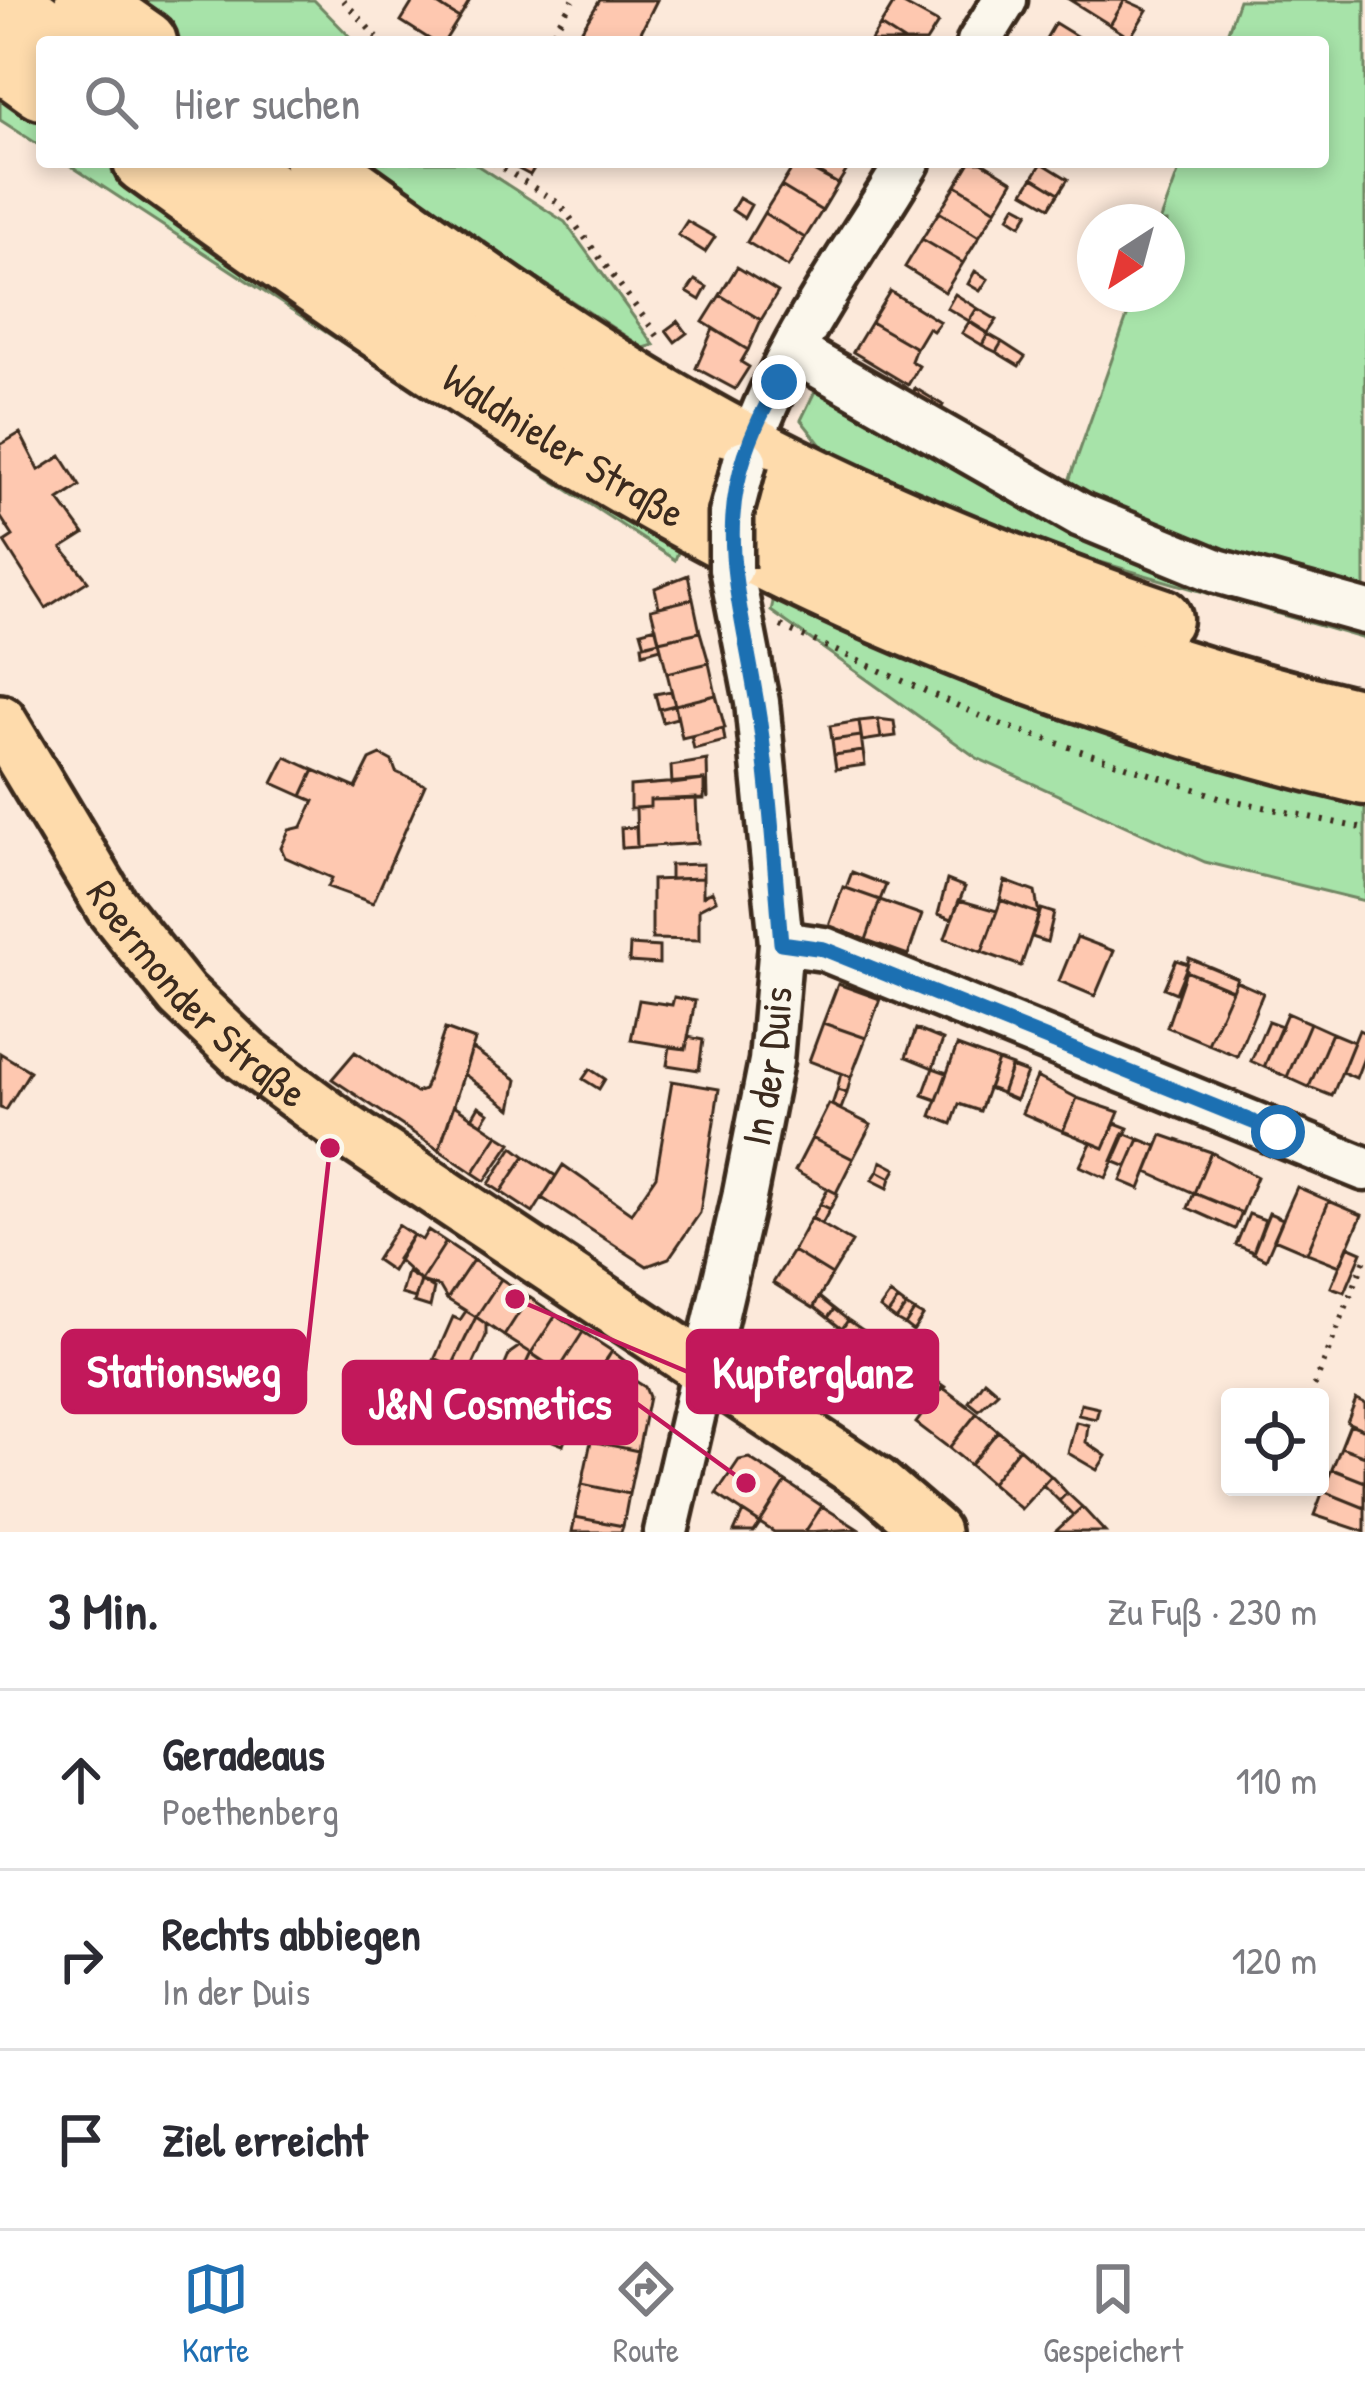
<!DOCTYPE html>
<html lang="de">
<meta charset="utf-8">
<style>
:root{--surface:#fff;--page:#f7f7f7;--text:#2b2b33;--muted:#7c7c81;--line:#e1e1e2;--accent:#1f6fb2}
body{margin:0;font-family:"Patrick Hand",sans-serif;background:var(--page);color:var(--text)}
.controls{position:absolute;right:36px;bottom:36px;display:grid;overflow:hidden;border-radius:12px;box-shadow:0 6px 18px #0003}
.controls button{width:108px;height:108px;display:grid;place-items:center;padding:0;border:0;border-bottom:3px solid var(--line);background:var(--surface);color:var(--text);font:60px sans-serif}
.compass{position:absolute;left:1077px;top:204px;width:108px;height:108px;border-radius:50%;background:var(--surface);box-shadow:0 6px 18px #0003;rotate:216deg}
.stop{position:absolute;width:36px;height:36px;margin:-27px;border:9px solid #1f6fb2;border-radius:50%;background:#fff}
.stop.end{background:#1f6fb2;border-color:#fff;box-shadow:0 3px 12px #0008}
.list{margin:0;padding:0;list-style:none}
h2{display:flex;justify-content:space-between;align-items:center;height:156px;margin:0;padding:0 48px;font-size:51px}
h2 small{font-size:39px;font-weight:400;color:var(--muted)}
.list li{display:grid;grid-template-columns:78px 1fr auto;gap:36px;align-items:center;box-sizing:border-box;height:180px;padding:0 48px;border-top:3px solid var(--line)}
.list b{display:block;font-size:45px;white-space:nowrap}
.list p{margin:0;font-size:39px;white-space:nowrap;color:var(--muted)}
.list em{font-size:39px;font-style:normal;color:var(--muted)}
.icon{flex:none;width:66px;height:66px;fill:none;stroke:currentColor;stroke-width:2;stroke-linecap:round;stroke-linejoin:round}
.map{position:relative;flex:none;width:1365px;height:1532px;overflow:hidden}
.search{position:absolute;background:var(--surface);box-shadow:0 6px 18px #0003;left:36px;right:36px;top:36px;height:132px;display:flex;align-items:center;gap:30px;box-sizing:border-box;padding:0 42px;border-radius:12px;color:var(--muted);font-size:45px}
.sheet{height:696px;background:var(--surface)}
nav{display:flex;justify-content:space-around;align-items:center;box-sizing:border-box;height:168px;border-top:3px solid var(--line);background:var(--surface);font-size:33px;color:var(--muted)}
nav a{display:grid;justify-items:center;gap:6px}
nav .on{color:var(--accent)}
.map>svg:first-child{display:block}
</style>
<div class="map">
<svg width="1365" height="1532" viewBox="0 0 1365 1532">
<rect width="100%" height="100%" fill="#fce9da"/>
<filter id="ink" filterUnits="userSpaceOnUse"><feTurbulence type="fractalNoise" baseFrequency=".00833" numOctaves="2"/><feDisplacementMap in="SourceGraphic" scale="24" xChannelSelector="R" yChannelSelector="G"/><feConvolveMatrix kernelMatrix="1 2 1 2 8 2 1 2 1" color-interpolation-filters="sRGB"/></filter>
<g filter="url(#ink)">
<path fill="#a7e3a9" stroke="#718664" stroke-width="3" d="M103,0H314L355,42H171Z
M1239,0H1365V639L1035,543L824,449L801,420L829,362L1063,498L1135,294H1167V222H1160L1182,162H1323V42H1224Z
M0,84L42,114V147L0,120Z
M65,162H114L685,534L675,560Z
M358,162H472L565,222L654,345L644,348Z
M778,579L1365,788V901L1205,862L977,758L771,611Z"/>
<path fill="#fec8b0" stroke="#3b2a1e" stroke-width="3" d="M414,0H431L459,18L444,42H434L401,21Z
M431,0H470L459,18Z
M600,0H657L636,42H574Z
M896,0L938,23L926,42H905L880,26Z
M1070,0H1125L1110,25Z
M1125,0L1147,10L1130,38L1110,25Z
M1055,23L1086,42H1044Z
M880,26L905,42H870Z
M505,162H538L530,175Z
M796,162L838,184L822,211L781,186Z
M801,162H852L838,184Z
M970,162H982L1013,181L996,210L956,185Z
M1042,163L1068,179L1059,193L1033,177Z
M1033,177L1059,193L1050,207L1024,192Z
M956,185L996,210L979,237L939,212Z
M781,186L822,211L805,238L764,213Z
M739,198L751,205L744,218L732,210Z
M1016,205L1029,212L1021,225L1009,217Z
M939,212L979,237L963,263L922,239Z
M764,213L805,238L788,267L747,242Z
M687,221L715,237L705,252L678,235Z
M922,239L963,263L945,292L905,267Z
M737,267L778,292L761,320L720,295Z
M975,271L988,279L980,291L968,284Z
M695,280L707,287L700,300L687,292Z
M890,291L940,322L933,331L928,328L916,348L871,322Z
M955,294L977,308L969,321L947,308Z
M720,295L761,320L748,350L703,322Z
M977,308L997,320L988,333L969,321Z
M678,321L687,333L675,342L666,330Z
M871,322L916,348L911,361L919,366L908,385L853,352Z
M969,322L988,334L982,345L962,333Z
M713,329L748,350L741,362L749,367L735,389L696,368Z
M988,334L1002,342L996,352L982,345Z
M1002,342L1025,357L1019,366L996,352Z
M915,388L943,405L936,418L908,408Z
M20,433L39,470L61,456L80,486L59,500L84,534L62,548L88,581L46,608L4,542L13,536L0,516V445Z
M688,575L693,599L659,607L655,588Z
M693,599L700,632L659,641L651,609Z
M656,627L659,641L645,645L641,631Z
M700,632L709,663L667,673L659,641Z
M659,641L661,648L643,653L642,645Z
M709,663L716,695L675,705L667,673Z
M671,691L675,705L659,709L655,694Z
M716,695L725,728L682,738L675,705Z
M675,705L677,718L663,722L659,709Z
M878,719L894,721L896,736L881,738Z
M878,719L881,738L862,741L859,721Z
M859,721L861,736L832,740L830,726Z
M723,728L725,741L694,749L691,736Z
M861,736L863,751L834,755L832,740Z
M863,751L865,765L836,769L834,755Z
M381,755L392,761L396,772L425,785L373,903L328,887L332,878L285,857L281,848L289,830L302,827L314,801L302,796L314,770L356,788L370,760Z
M286,757L314,770L302,796L273,783Z
M707,760L708,799L704,780L672,784L671,766Z
M704,780V799L650,800V807L630,809V786Z
M696,798L698,843L637,847L636,808L650,807V800Z
M636,827L637,847L622,848L621,828Z
M703,864V878L670,879V865Z
M852,872L886,885L880,900L846,888Z
M703,878V896L712,891L716,900L699,909V940L652,939V880Z
M947,880L965,887L952,919L938,914Z
M1005,881L1035,892L1039,914L1000,900Z
M843,887L880,900L866,940L829,926Z
M880,900L922,915L908,955L866,940Z
M959,900L997,911L982,952L945,938Z
M1001,900L1039,914L1021,966L982,952Z
M1041,909L1054,913L1047,942L1032,937Z
M1077,937L1114,951L1095,996L1059,981Z
M630,945L659,947V964L629,962Z
M1189,958L1237,978L1232,990L1186,971Z
M1176,960L1188,964L1176,993L1164,988Z
M1186,971L1232,990L1208,1044L1167,1027Z
M1236,981L1263,993L1237,1056L1208,1044Z
M838,984L880,999L866,1038L823,1023Z
M674,997L695,1001L686,1049L631,1040L639,1000L672,1005Z
M1287,1013L1310,1023L1287,1077L1264,1067Z
M1268,1021L1282,1026L1264,1067L1251,1061Z
M823,1023L866,1038L851,1077L809,1061Z
M1310,1023L1332,1033L1309,1087L1287,1077Z
M445,1029L475,1040L439,1150L332,1079L355,1052L416,1093L424,1090Z
M916,1029L943,1040L933,1068L906,1057Z
M1359,1030L1365,1033V1055L1356,1078L1342,1072Z
M1332,1033L1354,1042L1332,1096L1309,1087Z
M688,1037L703,1040L699,1070L667,1065L670,1047L686,1049Z
M957,1046L998,1061L980,1111L959,1104L952,1124L931,1116Z
M472,1048L517,1080L511,1109L464,1074Z
M0,1053L30,1071L6,1110L0,1108Z
M998,1061L1012,1066L1002,1093L988,1088Z
M1011,1067L1027,1073L1016,1100L1002,1094Z
M933,1068L947,1073L937,1100L923,1095Z
M590,1069L605,1079L599,1089L583,1079Z
M841,1073L851,1077L847,1093L837,1090Z
M1037,1077L1077,1098L1063,1131L1022,1113Z
M672,1081L719,1089L700,1213L669,1258L647,1266L542,1198L563,1165L631,1213L656,1176Z
M837,1090L847,1093L841,1109L832,1105Z
M1077,1098L1119,1112L1104,1148L1063,1131Z
M829,1104L871,1125L853,1159L812,1138Z
M454,1105L498,1135L473,1173L439,1150Z
M479,1106L489,1113L482,1124L472,1118Z
M1115,1123L1128,1128L1106,1178L1080,1166L1091,1143L1104,1148Z
M1124,1133L1139,1139L1127,1167L1112,1161Z
M498,1135L511,1143L485,1181L473,1173Z
M1162,1135L1211,1152L1194,1193L1147,1172Z
M812,1138L853,1159L836,1193L795,1171Z
M1139,1139L1157,1146L1140,1189L1121,1181Z
M513,1147L525,1156L501,1192L489,1184Z
M1211,1152L1257,1177L1242,1213L1194,1193Z
M525,1156L556,1176L533,1213L501,1192Z
M881,1161L896,1169L891,1178L878,1171Z
M878,1171L891,1178L888,1188L872,1180Z
M1297,1187L1329,1201L1307,1253L1274,1239Z
M828,1189L838,1194L830,1209L820,1204Z
M1194,1193L1242,1213L1235,1229L1188,1208Z
M1329,1201L1362,1215L1340,1266L1307,1253Z
M820,1204L830,1209L822,1224L812,1218Z
M1269,1213L1283,1219L1266,1259L1253,1253Z
M1249,1214L1265,1220L1253,1252L1236,1245Z
M811,1218L852,1242L832,1275L793,1251Z
M398,1225L413,1235L392,1271L376,1260Z
M428,1230L446,1242L421,1281L397,1259L413,1235L422,1240Z
M446,1242L473,1260L447,1299L440,1287L421,1281Z
M1348,1246L1362,1252L1345,1292L1331,1287Z
M793,1251L832,1275L813,1308L773,1283Z
M473,1260L501,1279L476,1317L447,1299Z
M407,1272L421,1281L415,1298L401,1294Z
M501,1279L529,1297L504,1336L476,1317Z
M421,1281L434,1289L430,1307L414,1302Z
M890,1294L898,1300L888,1314L880,1308Z
M529,1297L556,1315L531,1353L504,1336Z
M819,1297L834,1309L828,1318L814,1307Z
M898,1300L906,1306L896,1320L888,1314Z
M906,1306L914,1311L905,1325L896,1320Z
M834,1309L848,1320L842,1329L828,1318Z
M466,1311L476,1317L452,1366L435,1358L453,1317L460,1320Z
M914,1311L923,1316L913,1331L905,1325Z
M556,1315L583,1332L558,1371L531,1353Z
M476,1317L486,1324V1336L469,1374L452,1366Z
M848,1320L880,1342L854,1380L823,1358Z
M583,1332L612,1351L586,1389L558,1371Z
M520,1346L531,1353L509,1400L493,1393L510,1353Z
M612,1351L626,1362L621,1372L645,1387L649,1397L638,1451L591,1441L595,1412L581,1403Z
M531,1353L542,1361L543,1373L528,1408L509,1400Z
M435,1358L452,1366L446,1380L429,1371Z
M925,1373L945,1387L944,1389L936,1394L919,1382Z
M984,1380L998,1392L979,1410L969,1402Z
M942,1387L977,1413L949,1448L916,1423Z
M1356,1399L1365,1403V1430L1347,1422Z
M1081,1404L1099,1408L1096,1419L1078,1415Z
M977,1413L998,1431L970,1465L949,1448Z
M555,1418L571,1425L563,1445L545,1438Z
M1076,1422L1088,1425L1086,1442L1106,1456L1097,1470L1068,1453Z
M1350,1424L1365,1430V1456L1341,1447Z
M998,1431L1019,1448L991,1483L970,1465Z
M591,1441L638,1451L629,1494L582,1484Z
M1341,1447L1365,1456V1482L1332,1469Z
M1019,1448L1051,1476L1021,1509L991,1483Z
M749,1458L786,1482L760,1523L716,1494L739,1460Z
M1332,1469L1365,1482V1508L1323,1491Z
M1051,1476L1067,1493L1059,1501L1043,1485Z
M786,1482L822,1506L805,1532H774L760,1523Z
M582,1484L629,1494L623,1526L575,1517Z
M1323,1491L1365,1508V1532L1314,1515Z
M1067,1493L1082,1507L1073,1515L1059,1501Z
M822,1506L858,1529L805,1532Z
M1082,1507L1105,1532H1055L1073,1515Z
M743,1512L760,1523L754,1532H734Z
M575,1517L623,1526L621,1532H572Z"/>
<g fill="none" stroke-linecap="round" stroke-linejoin="round">
<g stroke="#3b2a1e" stroke-width="51">
<g id="minor">
<path d="M979,42L1005,0"/>
<path d="M795,352L1081,515L1217,571L1365,612"/>
<path d="M745,461C778,354 851,257 908,162"/>
<path d="M781,943L824,949L1365,1169"/>
<path id="s1" d="M666,1532L744,1198L771,1061L781,943L757,702L731,568"/>
</g>
</g>
<g stroke="#3b2a1e" stroke-width="60">
<g id="major">
<path id="s2" d="M0,721L111,906L182,995L246,1056L343,1128L876,1483L933,1532"/>
</g>
</g>
<g stroke="#3b2a1e" stroke-width="69">
<g id="highway">
<path d="M6,0L63,42"/>
<path d="M86,0L146,42"/>
<path d="M0,59L42,89"/>
<path id="s3" d="M144,162C312,283 480,402 660,504C877,626 1123,717 1365,774"/>
<path d="M227,162C575,416 941,623 1365,721"/>
<path d="M315,162C434,246 551,334 678,407C828,493 997,563 1161,619"/>
</g>
</g>
<path stroke="#3b2a1e" stroke-width="6" stroke-dasharray="3 9" stroke-linecap="butt" d="M343,0L381,42
M547,42L573,0
M493,162L560,204L662,342
M781,626L994,722L1222,798L1365,829
M1310,1397L1365,1259"/>
<use href="#minor" stroke="#fbf7ec" stroke-width="42"/>
<use href="#major" stroke="#fedbac" stroke-width="51"/>
<use href="#highway" stroke="#fedbac" stroke-width="60"/>
<g stroke="#3b2a1e" stroke-width="51" stroke-linecap="butt">
<path id="minor-bridge" d="M731,568V514L745,461"/>
</g>
<use href="#minor-bridge" stroke="#fbf7ec" stroke-width="42"/>
</g>
</g>
<g fill="none" stroke-linecap="round" stroke-linejoin="round" filter="url(#ink)">
<path stroke="#1f6fb2" stroke-width="15" d="M779,382C705,508 736,574 757,704C770,783 774,863 781,943L824,949L1278,1132"/>
</g>
<g text-anchor="middle" stroke-width="9" stroke-linejoin="round" paint-order="stroke">
<g font-size="42" fill="#3b2a1e" stroke="#fbf7ec">
<text dy="15" stroke="none"><textPath href="#s3" startOffset="507">Waldnieler Straße</textPath></text>
<text dy="15" stroke="none"><textPath href="#s2" startOffset="339">Roermonder Straße</textPath></text>
<text dy="15" stroke="none"><textPath href="#s1" startOffset="477">In der Duis</textPath></text>
</g>
</g>
<path fill="none" stroke="#c2185b" stroke-width="4.5" d="M330 1148L305 1371M515 1299L688 1372M746 1483L636 1403"/>
<g fill="#c2185b" stroke="#fbf7ec" stroke-width="4.5">
<circle cx="330" cy="1148" r="12"/>
<circle cx="515" cy="1299" r="12"/>
<circle cx="746" cy="1483" r="12"/>
</g>
<g fill="#c2185b" stroke="#c2185b" stroke-width="4.5">
<rect x="63" y="1331" width="242" height="81" rx="12"/>
<rect x="688" y="1331" width="249" height="81" rx="12"/>
<rect x="344" y="1362" width="292" height="81" rx="12"/>
</g>
<g font-size="45" text-anchor="middle" font-weight="bold" fill="#fff">
<text x="184" y="1387">Stationsweg</text>
<text x="813" y="1388">Kupferglanz</text>
<text x="490" y="1419">J&amp;N Cosmetics</text>
</g>
</svg>
<div class="controls">
<button><svg class="icon" aria-label="locate" viewBox="0 0 24 24"><circle cx="12" cy="12" r="6"/><path d="M12 2v4M12 18v4M2 12h4M18 12h4"/></svg></button>
</div>
<svg class="compass" viewBox="-18 -18 36 36"><path d="M0-13l5 13h-10z" fill="#e53935"/><path d="M0 13l5-13h-10z" fill="#7c7c81"/></svg>
<div class="stop" style="left:1278px;top:1132px"></div>
<div class="stop end" style="left:779px;top:382px"></div>
<div class="search"><svg class="icon" aria-label="search" viewBox="0 0 24 24"><circle cx="10" cy="10" r="6"/><path d="M15 15l6 6"/></svg>Hier suchen</div>
</div>
<section class="sheet">
<h2>3 Min.<small>Zu Fuß · 230 m</small></h2>
<ul class="list">
<li><svg class="icon" aria-label="ahead" viewBox="0 0 24 24"><path d="M12 20V5M6 11l6-6 6 6"/></svg><div><b>Geradeaus</b><p>Poethenberg</p></div><em>110 m</em></li>
<li><svg class="icon" aria-label="right" viewBox="0 0 24 24"><path d="M7 20v-9h11M14 6l5 5-5 5"/></svg><div><b>Rechts abbiegen</b><p>In der Duis</p></div><em>120 m</em></li>
<li><svg class="icon" aria-label="arrive" viewBox="0 0 24 24"><path d="M6 21V4h12l-3 4 3 4H6"/></svg><div><b>Ziel erreicht</b></div></li>
</ul>
</section>
<nav>
<a class="on"><svg class="icon" aria-label="map" viewBox="0 0 24 24"><path d="M3 6l6-2 6 2 6-2v14l-6 2-6-2-6 2zM9 4v14M15 6v14"/></svg>Karte</a>
<a><svg class="icon" aria-label="directions" viewBox="0 0 24 24"><path d="M12 3l9 9-9 9-9-9zM9 14v-3h6M13 9l2 2-2 2"/></svg>Route</a>
<a><svg class="icon" aria-label="saved" viewBox="0 0 24 24"><path d="M7 4h10v16l-5-4-5 4z"/></svg>Gespeichert</a>
</nav>
